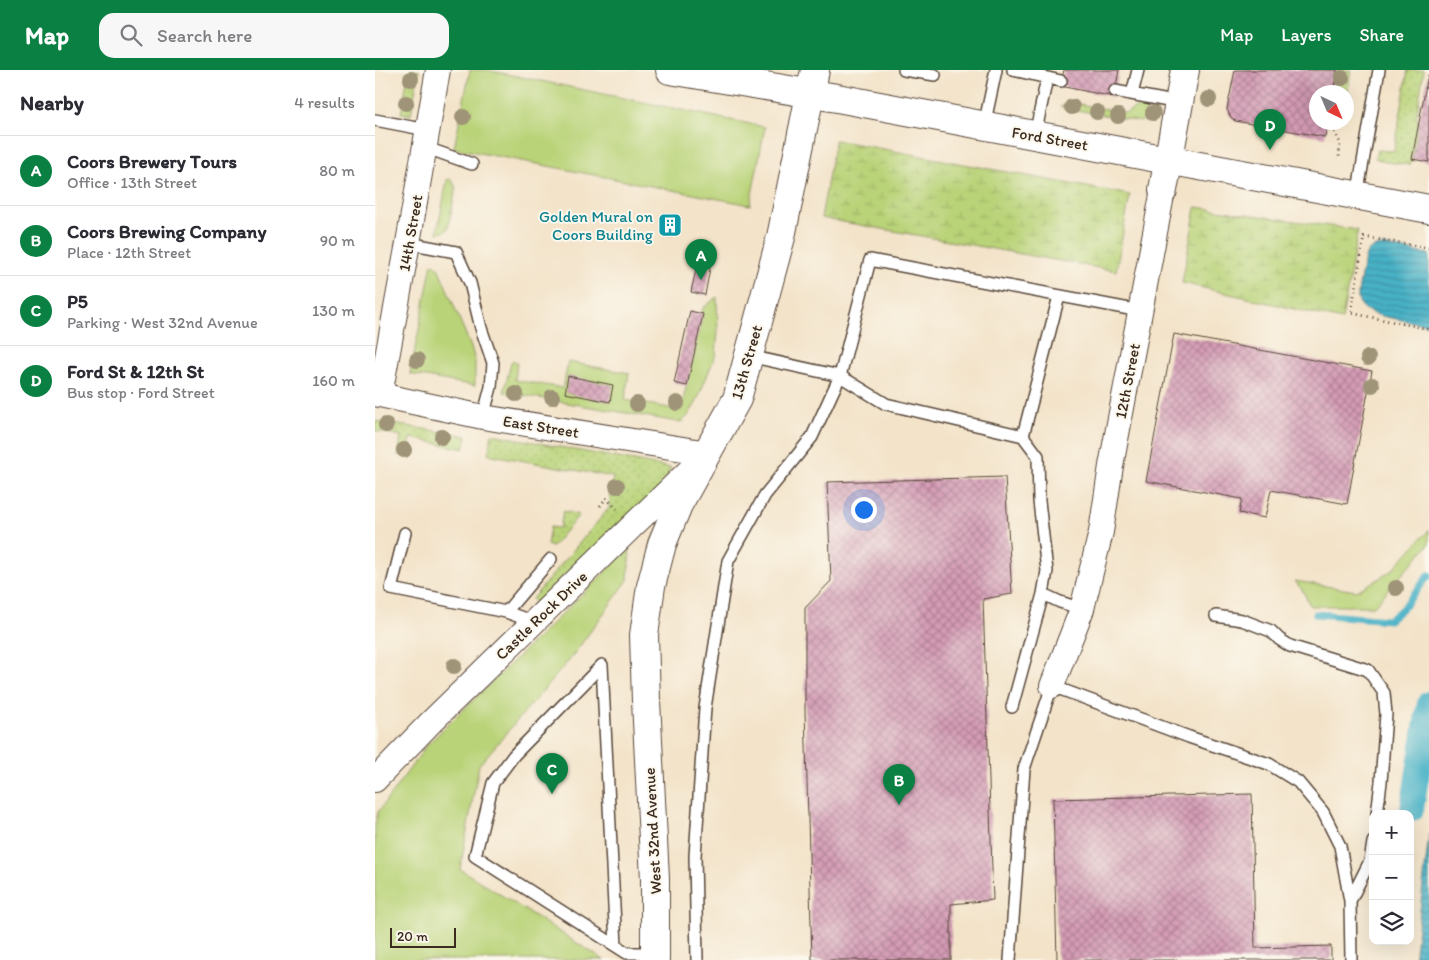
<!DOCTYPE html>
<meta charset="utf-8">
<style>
:root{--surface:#fff;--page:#f7f7f7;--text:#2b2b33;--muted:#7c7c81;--line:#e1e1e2;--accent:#0b8043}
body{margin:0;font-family:Itim,sans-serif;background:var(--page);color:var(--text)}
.controls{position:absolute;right:15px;bottom:15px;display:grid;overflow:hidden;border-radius:10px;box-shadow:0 5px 20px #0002}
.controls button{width:45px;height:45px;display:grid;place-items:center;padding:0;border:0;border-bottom:1px solid var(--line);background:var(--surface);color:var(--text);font:25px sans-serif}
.compass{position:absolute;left:934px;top:15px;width:45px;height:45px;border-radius:50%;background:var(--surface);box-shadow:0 5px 20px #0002;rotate:136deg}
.scale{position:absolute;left:15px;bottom:12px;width:66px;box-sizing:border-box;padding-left:5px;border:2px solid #3b2a1e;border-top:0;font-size:14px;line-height:18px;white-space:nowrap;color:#3b2a1e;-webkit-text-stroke:4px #fbf7ec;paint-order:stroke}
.you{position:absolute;left:488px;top:439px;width:18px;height:18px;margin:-12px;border:4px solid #fff;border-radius:50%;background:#1a73e8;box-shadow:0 0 0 8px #1a73e833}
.badge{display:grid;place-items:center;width:32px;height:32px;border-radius:50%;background:var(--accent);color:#fff;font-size:16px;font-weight:700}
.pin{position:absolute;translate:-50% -41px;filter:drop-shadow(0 1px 2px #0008)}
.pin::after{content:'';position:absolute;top:26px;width:18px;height:15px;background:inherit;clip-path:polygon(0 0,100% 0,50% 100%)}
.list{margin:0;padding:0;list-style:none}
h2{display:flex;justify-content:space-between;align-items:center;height:65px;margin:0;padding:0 20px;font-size:21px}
h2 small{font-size:16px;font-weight:400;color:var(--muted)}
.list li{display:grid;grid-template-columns:32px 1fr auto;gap:15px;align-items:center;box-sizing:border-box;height:70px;padding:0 20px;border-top:1px solid var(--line)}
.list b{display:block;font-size:19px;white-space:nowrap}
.list p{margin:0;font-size:16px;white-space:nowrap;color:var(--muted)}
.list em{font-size:16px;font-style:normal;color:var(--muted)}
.icon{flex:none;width:28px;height:28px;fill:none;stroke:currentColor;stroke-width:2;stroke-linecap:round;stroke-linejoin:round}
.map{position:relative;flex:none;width:1054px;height:890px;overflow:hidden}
header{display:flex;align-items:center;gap:30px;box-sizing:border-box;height:70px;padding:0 25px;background:var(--accent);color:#fff}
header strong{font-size:24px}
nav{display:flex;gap:28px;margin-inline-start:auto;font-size:18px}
.search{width:350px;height:45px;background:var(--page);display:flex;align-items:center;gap:12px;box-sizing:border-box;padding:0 18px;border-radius:15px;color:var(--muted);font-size:19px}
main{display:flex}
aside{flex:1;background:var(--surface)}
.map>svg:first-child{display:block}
</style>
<header>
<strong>Map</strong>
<div class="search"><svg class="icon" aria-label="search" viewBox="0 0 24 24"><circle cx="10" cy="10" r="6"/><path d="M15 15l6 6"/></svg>Search here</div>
<nav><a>Map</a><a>Layers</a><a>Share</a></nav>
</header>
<main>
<aside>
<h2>Nearby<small>4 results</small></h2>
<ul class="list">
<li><span class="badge">A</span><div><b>Coors Brewery Tours</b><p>Office · 13th Street</p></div><em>80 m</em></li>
<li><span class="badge">B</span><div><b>Coors Brewing Company</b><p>Place · 12th Street</p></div><em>90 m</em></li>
<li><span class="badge">C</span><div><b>P5</b><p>Parking · West 32nd Avenue</p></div><em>130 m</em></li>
<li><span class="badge">D</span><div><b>Ford St &amp; 12th St</b><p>Bus stop · Ford Street</p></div><em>160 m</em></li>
</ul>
</aside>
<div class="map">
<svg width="1054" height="890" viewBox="0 0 1054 890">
<defs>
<pattern id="wetland-marsh" width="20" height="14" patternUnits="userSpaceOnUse" patternTransform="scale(1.25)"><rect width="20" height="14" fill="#b9d378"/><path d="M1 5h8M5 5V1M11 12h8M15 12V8" fill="none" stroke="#a0b567"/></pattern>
<pattern id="garden-dots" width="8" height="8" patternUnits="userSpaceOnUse" patternTransform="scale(1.25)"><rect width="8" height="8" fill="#b9d378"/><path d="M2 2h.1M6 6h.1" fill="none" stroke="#a0b567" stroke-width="1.8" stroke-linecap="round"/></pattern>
<pattern id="water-rules" width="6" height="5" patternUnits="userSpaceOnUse" patternTransform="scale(1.25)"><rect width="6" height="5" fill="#47b1c6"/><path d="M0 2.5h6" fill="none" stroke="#3c90a0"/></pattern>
<pattern id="building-cross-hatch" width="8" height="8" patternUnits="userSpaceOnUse" patternTransform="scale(1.25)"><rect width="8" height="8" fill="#d49bb5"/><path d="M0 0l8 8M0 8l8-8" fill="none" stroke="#ad7f93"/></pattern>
</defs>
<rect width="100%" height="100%" fill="#fbf7ec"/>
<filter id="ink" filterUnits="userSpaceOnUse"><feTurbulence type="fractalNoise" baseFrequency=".02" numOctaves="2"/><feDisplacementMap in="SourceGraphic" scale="10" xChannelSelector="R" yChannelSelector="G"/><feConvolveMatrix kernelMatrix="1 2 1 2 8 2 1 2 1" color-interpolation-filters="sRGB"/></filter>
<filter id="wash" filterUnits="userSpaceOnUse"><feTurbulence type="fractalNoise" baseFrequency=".0096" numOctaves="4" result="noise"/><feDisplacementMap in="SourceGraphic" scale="20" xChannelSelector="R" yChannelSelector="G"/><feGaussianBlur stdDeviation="1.12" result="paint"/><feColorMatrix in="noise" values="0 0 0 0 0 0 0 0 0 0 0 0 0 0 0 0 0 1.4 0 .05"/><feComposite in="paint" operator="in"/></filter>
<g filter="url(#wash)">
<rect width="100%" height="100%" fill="#f3e3c9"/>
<path fill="#b9d378" stroke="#7a7e4b" d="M95,0H112L390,57L375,135L79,78Z
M773,32L770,48L766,52L685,37L699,33L751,43Z
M75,109L78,112L81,118L73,158L69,162L62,163L72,110Z
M57,193L63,197L96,277L100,291V316L35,304Z
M342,227L343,261L341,284L321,333L313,346L308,351L303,352L129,322L136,292L138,290L142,293L140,310L188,318L193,292L254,303L250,330L306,340L328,238Z
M1054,460V474L999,536H935L928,521L920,511L981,521L1002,510L1017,500Z
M255,478L253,510L196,588L104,695L85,799L229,890H0V755L3,742L52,675Z"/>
<path fill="url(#wetland-marsh)" stroke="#7a7e4b" d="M460,70L755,125L741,201L446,148Z
M821,137L983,160L967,250L807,213Z"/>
<path fill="url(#garden-dots)" stroke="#7a7e4b" d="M34,0H44L36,45L26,43Z
M962,0H976L972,27V22H958Z
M1033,0H1049L1041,49L1044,50L1037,89L1035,95L1010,92L1000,88L1002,80L1019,81Z
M0,351L92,366L89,379L36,368L33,385H23L26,366L0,361Z
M117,364L296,398L287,417L162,535L157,529L234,438L235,423L238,407L117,385L113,383Z
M188,441L204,445L177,477L172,475L175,457L185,458Z"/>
<path fill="url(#water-rules)" stroke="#416e72" d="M1009,176L1054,184V255C1037,251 1002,248 990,239C987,236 984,233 983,229C982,223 989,188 992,183C996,177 1003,176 1009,176Z
M1054,764V890H1039Z"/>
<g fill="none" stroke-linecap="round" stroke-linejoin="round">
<path stroke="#47b1c6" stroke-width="7" d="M941,544L1014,550L1027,539L1054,505"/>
<path stroke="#47b1c6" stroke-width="24" d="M1037,739L1054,633"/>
</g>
<g id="blocks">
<path fill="url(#building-cross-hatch)" d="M689,0H744L739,27L685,16Z
M860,0H962L958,22H942V52H953L950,67L860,51L855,46L852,39Z
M1053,5H1054V92L1037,89Z
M292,146L301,148L297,165L289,163Z
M322,195L335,198L330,225L316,222Z
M315,241L328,244L312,316L299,313Z
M799,264L997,301L972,434L896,420L890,448L864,443L867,429L771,411Z
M193,306L238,315L235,332L190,323Z
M630,407L637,524L608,529L618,830L576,834V890H437L430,640V538L456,511L452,412Z
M877,724L880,878L956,876V890H682L678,729Z"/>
</g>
</g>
<g filter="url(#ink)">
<use href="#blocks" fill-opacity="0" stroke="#574638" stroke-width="1"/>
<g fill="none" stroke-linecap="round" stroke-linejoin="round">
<g stroke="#574638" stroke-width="14">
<path id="lane" d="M529,0L560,5
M638,0L686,11
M740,21L804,33
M757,24L763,0
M0,50L52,60
M609,56L621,0
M660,65L672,8
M49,77L97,94
M982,126L1004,0
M33,173L81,182L95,213L106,258L118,293L116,317L108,347
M374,286L465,306L495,190L765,241
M648,366L663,386L664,431L672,501L668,524
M30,463L16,519L131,542L159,552
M131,542L176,489
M841,546L867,550L896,561L904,569L915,576L993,600L1009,623L1011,644L1006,712L1002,744
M637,637L668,524L685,532L707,539
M975,831L995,791L998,772
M241,876L227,595L139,685L118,713L100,786L241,876L252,883H280
M322,890L320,786L330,638L353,491L390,425L437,367L465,306L511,334L648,366L684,226
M635,890L649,699L677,616L814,667L894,694L923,712L948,742L965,776L975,831L976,890"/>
</g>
<g stroke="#574638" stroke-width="26">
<path id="street" d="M0,324L108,347L333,383
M5,325L33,173L63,0
M677,616L707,539L726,462L736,396L788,120
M0,710L56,652L319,396"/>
</g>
<g stroke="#574638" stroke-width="30">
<path id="secondary" d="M295,0L462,28L1054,139
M788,120L810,0
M280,890V809L271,631L269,565L276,516L287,474L303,435L362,329L406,167L440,0"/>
</g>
<path stroke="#574638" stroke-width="3" stroke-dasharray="1 4" stroke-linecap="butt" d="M960,52L959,61L965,73L964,88
M1054,178L989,167L976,243L1054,259
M225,436L231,428L242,439"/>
<use href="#lane" stroke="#fff" stroke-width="11"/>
<use href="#street" stroke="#fff" stroke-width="24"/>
<use href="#secondary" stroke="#fff" stroke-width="28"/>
</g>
<g fill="#9f9477">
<circle cx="967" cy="8" r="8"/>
<circle cx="36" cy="9" r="8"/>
<circle cx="834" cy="29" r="8"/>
<circle cx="31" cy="33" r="8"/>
<circle cx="697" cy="37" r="8"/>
<circle cx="722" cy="42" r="8"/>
<circle cx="778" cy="43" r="8"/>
<circle cx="743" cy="46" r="8"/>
<circle cx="88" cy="47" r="8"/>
<circle cx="993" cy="288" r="8"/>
<circle cx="42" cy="290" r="8"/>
<circle cx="997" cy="315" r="8"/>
<circle cx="141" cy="324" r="8"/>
<circle cx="177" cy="327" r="8"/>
<circle cx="302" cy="333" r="8"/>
<circle cx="262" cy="334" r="8"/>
<circle cx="11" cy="355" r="8"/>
<circle cx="67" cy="367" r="8"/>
<circle cx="29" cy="380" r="8"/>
<circle cx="242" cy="416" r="8"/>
<circle cx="1021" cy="518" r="8"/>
<circle cx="79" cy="596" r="8"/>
</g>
</g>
<defs>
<g id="building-square" transform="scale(1.25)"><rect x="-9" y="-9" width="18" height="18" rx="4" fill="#0f9aa8" stroke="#fbf7ec"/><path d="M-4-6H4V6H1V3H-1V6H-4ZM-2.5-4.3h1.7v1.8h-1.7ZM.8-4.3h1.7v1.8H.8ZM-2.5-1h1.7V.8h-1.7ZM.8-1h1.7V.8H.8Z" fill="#fff"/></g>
</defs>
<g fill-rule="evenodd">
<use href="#building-square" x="295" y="155"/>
</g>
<g text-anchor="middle" stroke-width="4" stroke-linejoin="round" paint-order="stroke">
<g font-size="16" fill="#3b2a1e" stroke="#fbf7ec">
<text transform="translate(675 68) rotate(10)" y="6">Ford Street</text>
<text transform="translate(35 163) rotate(-80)" y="6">14th Street</text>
<text transform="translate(371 292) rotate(-74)" y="6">13th Street</text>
<text transform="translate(752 311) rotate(-79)" y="6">12th Street</text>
<text transform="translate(166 356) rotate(9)" y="6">East Street</text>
<text transform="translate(166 545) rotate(-44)" y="6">Castle Rock Drive</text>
<text transform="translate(277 761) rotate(-93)" y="6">West 32nd Avenue</text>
</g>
<g font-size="16" fill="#0d838f" stroke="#fbf7ec" text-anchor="end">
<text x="278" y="152">Golden Mural on<tspan x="278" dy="18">Coors Building</tspan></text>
</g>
</g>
</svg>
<div class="controls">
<button>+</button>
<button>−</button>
<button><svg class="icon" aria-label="layers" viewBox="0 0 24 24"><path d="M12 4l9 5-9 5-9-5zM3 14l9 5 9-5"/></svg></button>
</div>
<svg class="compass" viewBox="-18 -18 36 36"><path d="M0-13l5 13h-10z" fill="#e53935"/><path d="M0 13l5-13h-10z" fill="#7c7c81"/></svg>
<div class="scale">20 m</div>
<div class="you"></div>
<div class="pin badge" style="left:326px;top:210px">A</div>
<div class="pin badge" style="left:524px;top:735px">B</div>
<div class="pin badge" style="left:177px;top:724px">C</div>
<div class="pin badge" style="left:895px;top:80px">D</div>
</div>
</main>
